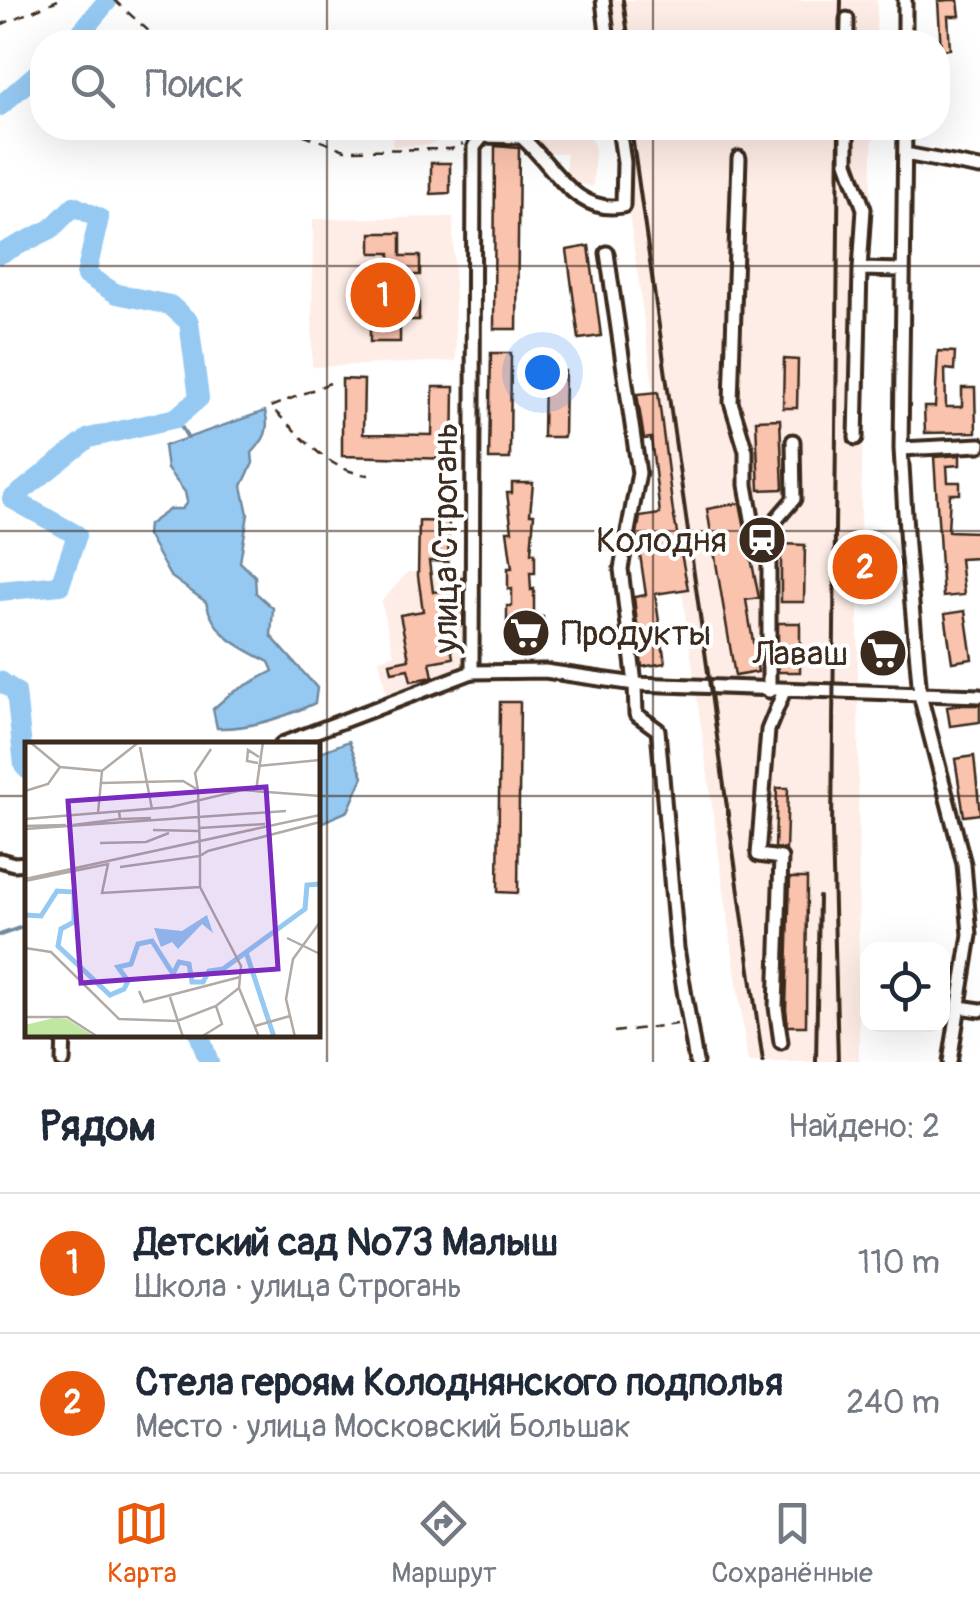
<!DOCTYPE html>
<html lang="ru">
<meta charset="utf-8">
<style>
:root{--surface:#fff;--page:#f2f2f3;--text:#1f2937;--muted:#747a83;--line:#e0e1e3;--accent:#ea580c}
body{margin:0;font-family:Pangolin,sans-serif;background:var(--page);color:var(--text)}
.controls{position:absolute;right:30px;bottom:30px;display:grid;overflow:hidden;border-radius:20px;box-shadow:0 10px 40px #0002}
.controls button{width:90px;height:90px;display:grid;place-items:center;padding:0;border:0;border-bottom:2px solid var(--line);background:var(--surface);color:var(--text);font:50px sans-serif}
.you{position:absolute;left:542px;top:372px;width:35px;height:35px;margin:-25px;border:8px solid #fff;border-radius:50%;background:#1a73e8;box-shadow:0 0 0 15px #1a73e833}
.badge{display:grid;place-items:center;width:65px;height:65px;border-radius:50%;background:var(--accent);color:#fff;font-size:32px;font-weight:700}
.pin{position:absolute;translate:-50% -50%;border:5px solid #fff;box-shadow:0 2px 10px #0006}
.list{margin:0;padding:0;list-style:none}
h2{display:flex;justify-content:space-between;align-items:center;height:130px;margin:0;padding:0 40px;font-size:42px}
h2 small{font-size:32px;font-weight:400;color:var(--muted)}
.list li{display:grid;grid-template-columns:65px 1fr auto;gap:30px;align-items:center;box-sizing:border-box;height:140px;padding:0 40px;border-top:2px solid var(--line)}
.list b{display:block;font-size:38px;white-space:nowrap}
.list p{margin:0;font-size:32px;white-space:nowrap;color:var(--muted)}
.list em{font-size:32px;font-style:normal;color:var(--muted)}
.icon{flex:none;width:55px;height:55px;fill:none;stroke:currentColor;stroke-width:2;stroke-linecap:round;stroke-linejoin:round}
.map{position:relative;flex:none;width:980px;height:1062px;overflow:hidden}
.search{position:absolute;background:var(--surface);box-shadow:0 10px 40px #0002;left:30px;right:30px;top:30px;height:110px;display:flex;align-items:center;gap:25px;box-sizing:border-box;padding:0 35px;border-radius:40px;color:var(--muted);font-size:38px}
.sheet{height:410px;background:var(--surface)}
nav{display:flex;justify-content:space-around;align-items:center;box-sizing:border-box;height:140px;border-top:2px solid var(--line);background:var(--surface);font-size:28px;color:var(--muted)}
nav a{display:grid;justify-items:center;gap:5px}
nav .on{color:var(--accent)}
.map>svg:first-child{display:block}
</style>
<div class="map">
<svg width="980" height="1062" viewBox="0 0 980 1062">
<rect width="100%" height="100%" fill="#fff"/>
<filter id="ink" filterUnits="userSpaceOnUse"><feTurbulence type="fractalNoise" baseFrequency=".01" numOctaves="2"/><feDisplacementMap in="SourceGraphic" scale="20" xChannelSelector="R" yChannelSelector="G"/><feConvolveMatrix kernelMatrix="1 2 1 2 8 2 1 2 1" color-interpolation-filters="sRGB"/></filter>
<g filter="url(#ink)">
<path fill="#feede6" d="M599,0H877L876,42H605Z
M394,128H497H481L427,145L392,146Z
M510,128H586L595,148L593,187L566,180V153H546L536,136Z
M617,128H873L858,595L859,1062H748Z
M453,217L456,361L312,367L313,219Z
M408,572H468V669L387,697L379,659L394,654L381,602Z"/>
<path fill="#95c9f2" stroke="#71899d" stroke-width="2.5" d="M265,411C270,430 265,439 252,453L253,463L242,486L248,514L240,562L255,576L256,593L273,608L271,636L317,688L315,703C285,717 251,729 217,728L213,709L230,694L273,671L269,662C240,647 214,636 206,602L170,576L147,535L148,525L170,509H182L187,502L185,492L167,469L164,446Z
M349,741L363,777L348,811L318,824V753Z"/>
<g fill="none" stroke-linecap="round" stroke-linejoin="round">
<path stroke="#71899d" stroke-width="4" d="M176,418L188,438
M0,935L28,925"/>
<path stroke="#95c9f2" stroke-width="20" d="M73,42L108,0
M0,106L42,69
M0,254L51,229L74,206L99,218L86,275L117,294L170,305L189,322L199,398L176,418L89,438L12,499L77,535L60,585L0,591
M0,681L16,692L24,766L28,770
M199,1034L209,1062"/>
</g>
<path fill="#fac3ad" stroke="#3b2a1e" stroke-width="2.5" d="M949,0H958L960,16H948L950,49L941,50L938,1Z
M495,146L519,148L517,329H494Z
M431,163H450V193L431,194Z
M371,233H401V256H420V275H401V300H419V320H400V342H370V323H390V298H371L370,278H390V253H371Z
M589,246L601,336L579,339L567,250Z
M938,351L955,352L954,370L945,369L946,407H962V388H975L976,432L925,433L924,407H935Z
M491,353H511L510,459H489Z
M784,359L798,360L797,408H783Z
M544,371H565L564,437H543Z
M342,379L364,380L363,434L432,435L433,387H454L453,459L342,456Z
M658,392L673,512L688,589L655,594L665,663L642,667L634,597L646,595L637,534L640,517L660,514L651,438L644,439L637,394Z
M780,419L783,489L759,490L756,420Z
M960,455V465L947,466L948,482H960V494H950L948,531L977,532L978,558L960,559L964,595L943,597L934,457Z
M512,483H533L530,514H534L531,553H535V573H530L531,590L534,589V617H543V637L533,638V641L512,638V627H507V606H512V589H508V568H512L507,531H512L507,493H512Z
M740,503L759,598L746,600L758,672L735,676L707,509Z
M419,521L449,522L448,562L429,561L433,592L453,589V578H463V625L448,626L453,658L430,662L433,677L411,681L408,669L392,672L390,663L409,659L400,615L423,611L418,576Z
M781,544L805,545L804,602H781Z
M965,611L972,659L952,662L945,614Z
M778,623H800V672H778Z
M500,702H520L518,893L498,892Z
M961,705H980V722L950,726L947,707Z
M974,756L980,814L964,816L955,759Z
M777,788H788L786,850L775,848Z
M790,878H807L806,1026H788L786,1009Z"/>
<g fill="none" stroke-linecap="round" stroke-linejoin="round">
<g stroke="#3b2a1e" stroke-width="19">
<path id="minor" d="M603,0L608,42
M905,0V42
M847,42V19
M619,128L624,162L623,206C573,215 553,163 521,137L483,136L474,147L472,672L545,671L635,684L636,714L658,730L677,948L696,1062
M847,128V162L864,209L860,269L903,270
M905,128L901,449L907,547L920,695L964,864L970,935L950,1062
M905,154L980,168
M739,158L731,402L746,451V485L753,524L769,528
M607,253L639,473L621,569L635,684L980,696
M856,438L860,269
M901,449L980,445
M769,691V528L794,499L793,441
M282,744L472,672
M0,860L14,864L28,863
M960,1007L980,1010
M781,1042L776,1007L781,858L758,855L768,730L784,691
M63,1062L64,1034"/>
</g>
<path stroke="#3b2a1e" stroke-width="2.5" stroke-dasharray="10 8" stroke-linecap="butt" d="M114,0L161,42
M0,25L58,0
M286,128L345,150L451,149L463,144
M330,383L270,407C301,434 327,472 369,475
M614,1032L677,1024"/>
<use href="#minor" stroke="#fff" stroke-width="11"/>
<path stroke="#3b2a1e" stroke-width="4" d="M623,0L629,42
M840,42L841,0
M631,128L763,1062
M816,1062L819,897
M838,1062L832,831L839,128"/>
</g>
</g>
<path fill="none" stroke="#3b2a1e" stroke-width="2.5" stroke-opacity="0.55" d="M327,0V42M653,0V42M327,128V1062M653,128V1062M0,266H980M0,531H980M0,796H28M318,796H980"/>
<defs>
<g id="station-disc" transform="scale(2.5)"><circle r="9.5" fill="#3b2a1e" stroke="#fff"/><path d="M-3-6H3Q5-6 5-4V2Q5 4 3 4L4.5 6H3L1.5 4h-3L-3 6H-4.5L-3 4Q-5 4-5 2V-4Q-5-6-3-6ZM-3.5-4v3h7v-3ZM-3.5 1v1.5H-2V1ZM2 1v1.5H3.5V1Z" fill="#fff"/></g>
<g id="supermarket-disc" transform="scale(2.5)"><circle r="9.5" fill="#3b2a1e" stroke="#fff"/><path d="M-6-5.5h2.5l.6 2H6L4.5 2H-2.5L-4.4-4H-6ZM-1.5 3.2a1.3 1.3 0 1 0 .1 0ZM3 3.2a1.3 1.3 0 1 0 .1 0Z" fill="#fff"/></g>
</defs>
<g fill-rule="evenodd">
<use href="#station-disc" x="762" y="540"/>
<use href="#supermarket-disc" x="526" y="633"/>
<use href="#supermarket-disc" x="883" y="653"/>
</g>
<g text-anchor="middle" stroke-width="8" stroke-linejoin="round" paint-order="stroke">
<g font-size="35" fill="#3b2a1e" stroke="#fff">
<text transform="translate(445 538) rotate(-90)" y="12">улица Строгань</text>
</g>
<g font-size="35" fill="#3b2a1e" stroke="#fff" text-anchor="end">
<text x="727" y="552">Колодня</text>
<text x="561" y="645" text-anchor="start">Продукты</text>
<text x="848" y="665">Лаваш</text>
</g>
</g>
<g transform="translate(25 742)">
<rect width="295" height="295" fill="#fff"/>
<path d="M29,276L42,277L70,295H3L0,283Z" fill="#bfe7a2"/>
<path d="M182,173L188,191L177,182L153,207L147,200L136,205L129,186L157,189Z" fill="#95c9f2"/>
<path fill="none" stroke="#95c9f2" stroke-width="5" d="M0,173L16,174L32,149L49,150V180L36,187L33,204L85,253L99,247L103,239L93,225L106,222L113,202L127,199L148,232L154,220L164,222L167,240H178L184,229L198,227L280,167L282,143L295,142M221,210L249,295"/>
<path fill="none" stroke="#b1aaa5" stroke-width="2.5" d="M5,0L35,25L77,29L73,71M115,5L127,67M233,21L222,19L223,8L234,15M233,24L295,18M77,29L114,0M76,41L158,39L173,48L175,114L95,125M173,48L170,31L186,7M0,49L23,42L35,25M231,49L238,0M0,77L146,65L217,48L295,54M95,77L126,76M48,83L95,77L94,69M0,84L41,83M174,86L240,82M0,87L261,69M128,88L174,89M75,101L121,100L144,91M0,137L295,73M0,139L83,122L77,151L175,145V114L183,109L295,80M175,145L216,224L214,246L234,295M262,196L295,212M0,206L26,210L94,277L152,279L191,264L214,246M114,249L119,260L215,235M145,255L158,295M0,275H42L73,295M230,284L265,274M176,295L197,282L191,264M270,295L261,257L268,217L295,180"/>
<path fill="#7b2cbf" fill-opacity="0.15" stroke="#7b2cbf" stroke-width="5" d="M241,45L253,227L56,241L43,59Z"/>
<rect width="295" height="295" fill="none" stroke="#3b2a1e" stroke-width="5"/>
</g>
</svg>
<div class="controls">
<button><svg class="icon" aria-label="locate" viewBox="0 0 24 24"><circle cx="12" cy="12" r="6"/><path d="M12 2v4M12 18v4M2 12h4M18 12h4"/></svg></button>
</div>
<div class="you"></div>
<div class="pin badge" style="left:383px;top:295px">1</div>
<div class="pin badge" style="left:865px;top:567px">2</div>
<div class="search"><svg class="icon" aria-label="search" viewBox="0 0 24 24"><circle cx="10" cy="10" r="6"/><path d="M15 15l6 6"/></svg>Поиск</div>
</div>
<section class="sheet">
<h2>Рядом<small>Найдено: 2</small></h2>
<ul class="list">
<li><span class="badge">1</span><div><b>Детский сад №73 Малыш</b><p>Школа · улица Строгань</p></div><em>110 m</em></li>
<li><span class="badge">2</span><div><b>Стела героям Колоднянского подполья</b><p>Место · улица Московский Большак</p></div><em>240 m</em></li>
</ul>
</section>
<nav>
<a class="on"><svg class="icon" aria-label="map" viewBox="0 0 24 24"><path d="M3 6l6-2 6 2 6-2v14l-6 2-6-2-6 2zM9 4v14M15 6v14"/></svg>Карта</a>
<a><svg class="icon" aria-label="directions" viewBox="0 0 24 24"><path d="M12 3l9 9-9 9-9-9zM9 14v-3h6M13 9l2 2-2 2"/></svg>Маршрут</a>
<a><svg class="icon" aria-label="saved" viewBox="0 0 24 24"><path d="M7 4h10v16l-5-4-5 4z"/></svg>Сохранённые</a>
</nav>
